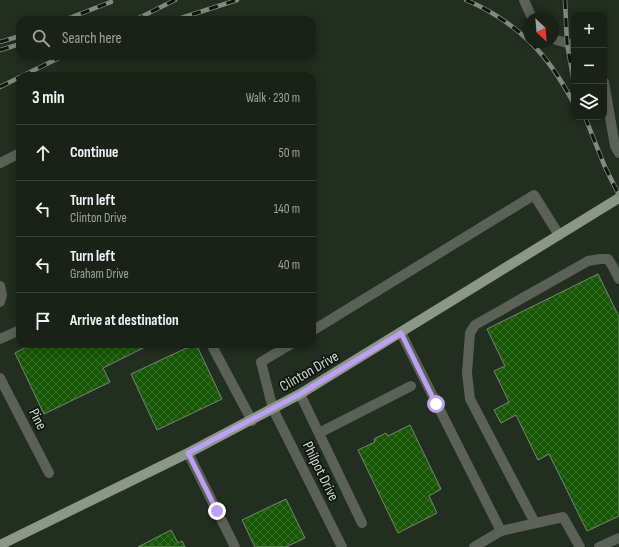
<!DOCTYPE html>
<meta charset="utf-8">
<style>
:root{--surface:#1a2217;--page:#272f24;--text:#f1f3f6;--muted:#9fa4a1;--line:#383f36}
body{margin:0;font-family:"Sofia Sans Condensed",sans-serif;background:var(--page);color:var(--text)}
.controls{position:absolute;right:12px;top:12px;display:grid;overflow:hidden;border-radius:8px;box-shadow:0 2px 10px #0003}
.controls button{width:36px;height:36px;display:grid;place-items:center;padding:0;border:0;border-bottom:1px solid var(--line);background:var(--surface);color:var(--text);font:20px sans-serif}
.compass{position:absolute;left:523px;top:12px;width:36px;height:36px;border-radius:50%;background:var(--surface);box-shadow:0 2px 10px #0003;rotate:154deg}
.stop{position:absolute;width:12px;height:12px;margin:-9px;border:3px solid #bca0f2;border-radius:50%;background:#fff}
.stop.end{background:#bca0f2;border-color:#fff;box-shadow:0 1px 4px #0008}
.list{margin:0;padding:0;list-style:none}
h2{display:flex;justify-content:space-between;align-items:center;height:52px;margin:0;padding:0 16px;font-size:17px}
h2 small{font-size:13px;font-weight:400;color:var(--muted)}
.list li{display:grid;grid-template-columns:26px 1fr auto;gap:12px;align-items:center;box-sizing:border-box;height:56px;padding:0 16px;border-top:1px solid var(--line)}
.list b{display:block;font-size:15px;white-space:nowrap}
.list p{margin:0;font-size:13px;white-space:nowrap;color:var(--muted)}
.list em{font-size:13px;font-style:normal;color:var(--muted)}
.icon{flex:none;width:22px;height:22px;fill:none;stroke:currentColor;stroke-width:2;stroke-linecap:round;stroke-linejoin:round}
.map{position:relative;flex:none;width:619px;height:547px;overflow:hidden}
.search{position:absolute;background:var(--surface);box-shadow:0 2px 10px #0003;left:16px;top:16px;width:300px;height:44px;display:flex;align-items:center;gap:10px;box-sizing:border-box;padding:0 14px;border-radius:12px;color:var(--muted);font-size:15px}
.panel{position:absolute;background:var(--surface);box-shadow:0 2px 10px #0003;left:16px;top:72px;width:300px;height:276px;border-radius:12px}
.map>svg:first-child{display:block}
</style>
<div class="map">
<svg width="619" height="547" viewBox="0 0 619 547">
<defs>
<pattern id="building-cross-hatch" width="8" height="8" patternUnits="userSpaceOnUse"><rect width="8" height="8" fill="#165604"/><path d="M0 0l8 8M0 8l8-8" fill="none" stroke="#376e28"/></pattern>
</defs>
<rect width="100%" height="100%" fill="#222e1f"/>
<path fill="url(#building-cross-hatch)" stroke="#788775" d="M598,274L619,317V516L587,531L549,454L538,460L516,415L501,423L494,410L509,402L494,371L505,366L487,329Z
M32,344H151L103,368L110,382L44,414L15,353Z
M195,344H196L222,399L157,430L131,374Z
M410,425L441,489L429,496L437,513L398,533L358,450L375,442L374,439L386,433L388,436Z
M286,499L305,538L286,547H255L242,520Z
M171,530L178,543L182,541L185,547H138Z"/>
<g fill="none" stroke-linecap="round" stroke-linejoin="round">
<path stroke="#5b6159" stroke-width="10" d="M524,0L532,18
M553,39L574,45
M604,82L615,146L619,153
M0,163L20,153
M0,286L2,295L0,302
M312,331L534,195L559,235
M401,333L501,531L563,517L580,547
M0,339L20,330
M211,344L252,421
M291,344L261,362L273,409L342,547
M0,378L49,473
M300,394L362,523
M319,433L411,386
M188,453L235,547
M535,523L470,399L467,373L470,333L475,325L588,261L600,259H608L613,267L619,279
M474,547L501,531
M599,547L619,538"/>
<path stroke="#8b9788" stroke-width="10" d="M0,545L188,453L300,394L619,198"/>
<g stroke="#818b7f" stroke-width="4.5">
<path id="rail" d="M466,0C490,10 511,24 529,41
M565,0L567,43L574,83
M64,20L111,2
M135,20L175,0
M175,20L237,0
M0,42L20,36
M530,42C549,60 562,81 574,104
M0,50L20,44
M22,76L63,56
M0,87L20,77
M585,117L605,167L619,195"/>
</g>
<use href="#rail" stroke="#0f140e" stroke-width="3" stroke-dasharray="9" stroke-linecap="butt"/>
</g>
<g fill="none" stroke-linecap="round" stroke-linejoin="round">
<path stroke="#bca0f2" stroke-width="5" d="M217,511L188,453L300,394L401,333L436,404"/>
</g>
<g text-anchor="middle" stroke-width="3.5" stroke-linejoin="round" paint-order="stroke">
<g font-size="15" fill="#d1d9d0" stroke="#0f140e">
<text transform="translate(309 371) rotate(-30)" y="5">Clinton Drive</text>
<text transform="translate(38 419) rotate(63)" y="5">Pine</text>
<text transform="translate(321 471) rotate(64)" y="5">Philpot Drive</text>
</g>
</g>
</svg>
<div class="controls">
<button>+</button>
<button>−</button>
<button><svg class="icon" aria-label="layers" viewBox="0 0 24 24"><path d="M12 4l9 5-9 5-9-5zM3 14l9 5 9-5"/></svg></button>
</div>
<svg class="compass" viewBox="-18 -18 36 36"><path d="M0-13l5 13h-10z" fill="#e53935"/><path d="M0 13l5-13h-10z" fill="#9fa4a1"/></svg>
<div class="stop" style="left:436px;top:404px"></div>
<div class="stop end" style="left:217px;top:511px"></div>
<div class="search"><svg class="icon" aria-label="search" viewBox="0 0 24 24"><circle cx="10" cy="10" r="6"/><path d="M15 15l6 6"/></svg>Search here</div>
<section class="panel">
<h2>3 min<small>Walk · 230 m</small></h2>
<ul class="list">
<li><svg class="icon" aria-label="ahead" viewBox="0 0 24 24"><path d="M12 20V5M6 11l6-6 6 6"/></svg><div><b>Continue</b></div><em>50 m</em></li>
<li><svg class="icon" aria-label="left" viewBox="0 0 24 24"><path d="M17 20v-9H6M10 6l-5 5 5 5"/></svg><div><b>Turn left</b><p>Clinton Drive</p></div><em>140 m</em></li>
<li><svg class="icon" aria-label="left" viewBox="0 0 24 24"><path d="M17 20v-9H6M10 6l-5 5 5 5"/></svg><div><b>Turn left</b><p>Graham Drive</p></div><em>40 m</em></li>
<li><svg class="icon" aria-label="arrive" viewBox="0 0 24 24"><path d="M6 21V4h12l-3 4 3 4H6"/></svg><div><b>Arrive at destination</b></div></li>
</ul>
</section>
</div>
